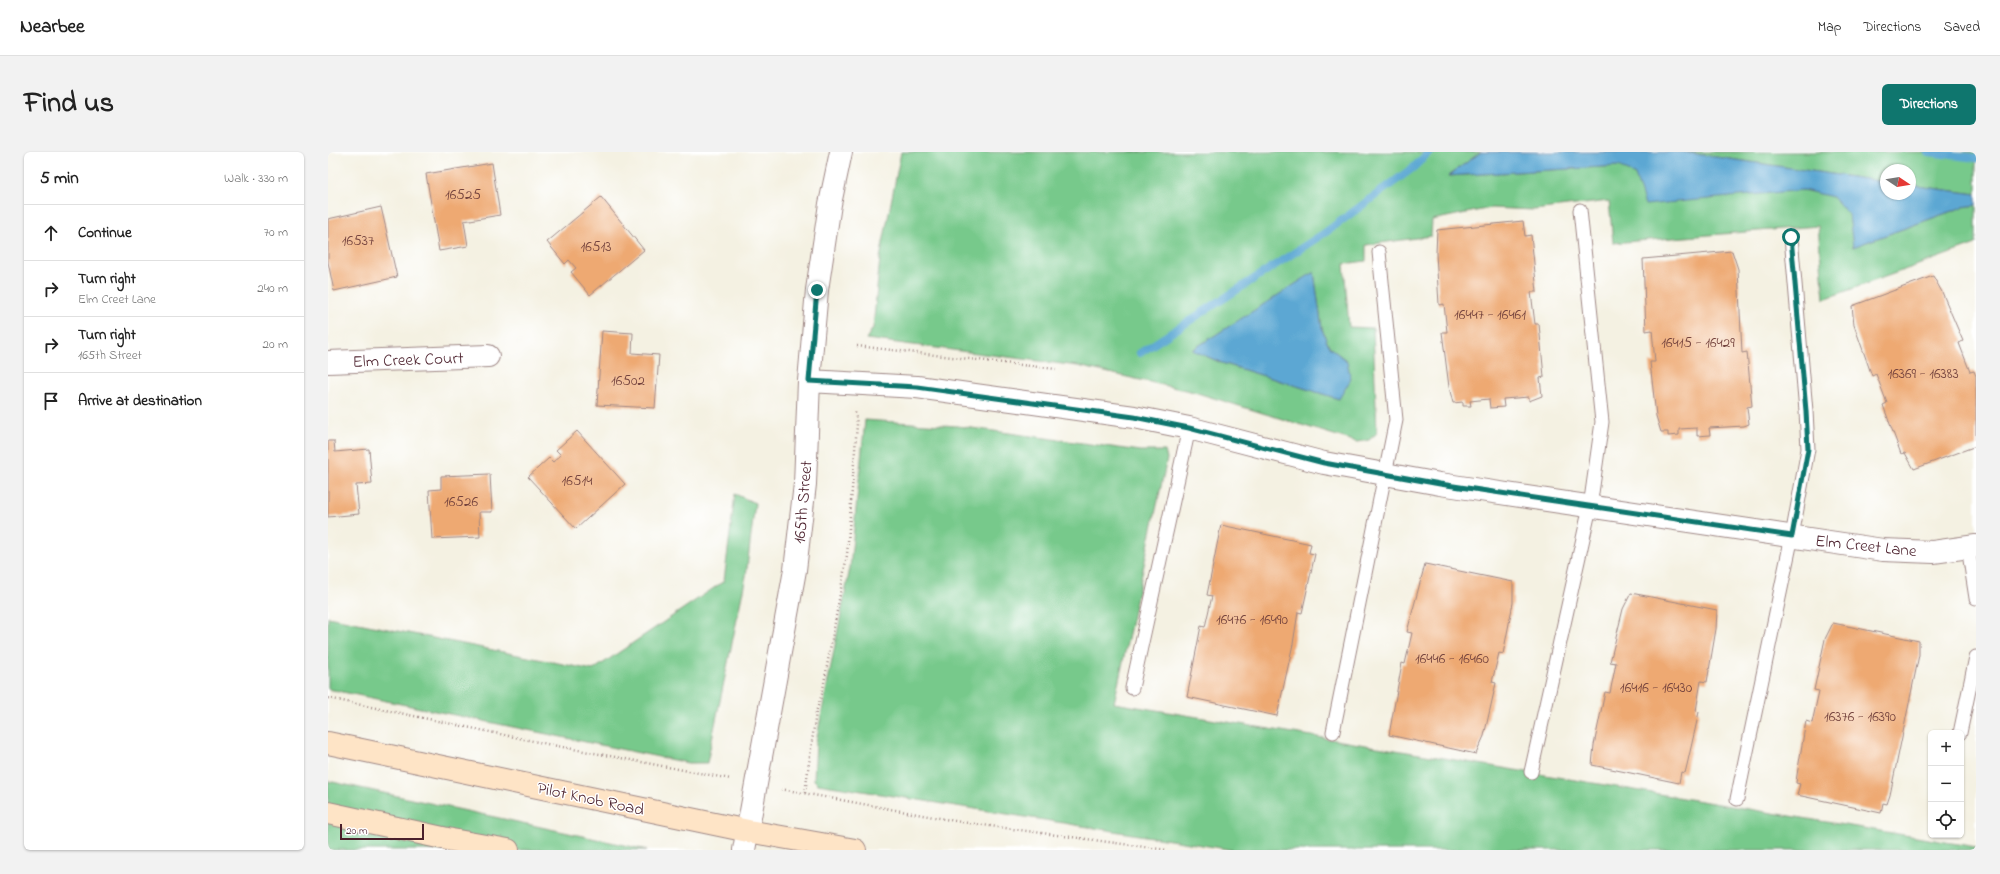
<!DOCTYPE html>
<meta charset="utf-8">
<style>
:root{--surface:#fff;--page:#f2f2f2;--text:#222;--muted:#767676;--line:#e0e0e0;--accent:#0f766e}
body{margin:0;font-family:"Indie Flower",sans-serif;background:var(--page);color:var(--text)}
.controls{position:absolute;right:12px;bottom:12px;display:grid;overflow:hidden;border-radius:6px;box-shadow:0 1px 3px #0004}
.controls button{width:36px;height:36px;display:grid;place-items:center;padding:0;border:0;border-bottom:1px solid var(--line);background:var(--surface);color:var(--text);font:20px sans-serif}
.compass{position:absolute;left:1552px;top:12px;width:36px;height:36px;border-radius:50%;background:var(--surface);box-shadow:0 1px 3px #0004;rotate:102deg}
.scale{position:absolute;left:12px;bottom:10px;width:84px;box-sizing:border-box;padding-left:4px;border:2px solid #4a1f2b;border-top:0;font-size:11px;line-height:14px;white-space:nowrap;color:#4a1f2b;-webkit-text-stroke:3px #fff;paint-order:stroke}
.stop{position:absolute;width:12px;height:12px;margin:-9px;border:3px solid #0f766e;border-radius:50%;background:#fff}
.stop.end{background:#0f766e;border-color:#fff;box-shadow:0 1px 4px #0008}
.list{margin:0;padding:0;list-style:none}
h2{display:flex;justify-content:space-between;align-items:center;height:52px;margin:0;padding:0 16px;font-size:17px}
h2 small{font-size:13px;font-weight:400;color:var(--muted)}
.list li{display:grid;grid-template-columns:26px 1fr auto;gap:12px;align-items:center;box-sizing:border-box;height:56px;padding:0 16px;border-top:1px solid var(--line)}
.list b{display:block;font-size:15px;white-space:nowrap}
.list p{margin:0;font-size:13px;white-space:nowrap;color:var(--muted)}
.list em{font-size:13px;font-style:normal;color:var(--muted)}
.icon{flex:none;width:22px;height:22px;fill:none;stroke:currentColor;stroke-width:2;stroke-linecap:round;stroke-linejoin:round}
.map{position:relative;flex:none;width:1648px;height:698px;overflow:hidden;border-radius:6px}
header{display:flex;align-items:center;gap:24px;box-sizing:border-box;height:56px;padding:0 20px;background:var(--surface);border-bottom:1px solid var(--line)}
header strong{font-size:19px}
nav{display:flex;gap:22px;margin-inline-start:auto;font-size:14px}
.intro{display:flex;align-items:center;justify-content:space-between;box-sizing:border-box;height:96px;padding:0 24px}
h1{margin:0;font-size:28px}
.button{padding:10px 18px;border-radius:6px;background:var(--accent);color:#fff;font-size:14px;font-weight:700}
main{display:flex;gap:24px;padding:0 24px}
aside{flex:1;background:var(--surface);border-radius:6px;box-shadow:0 1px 3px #0004}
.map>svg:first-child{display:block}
</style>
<header>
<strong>Nearbee</strong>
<nav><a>Map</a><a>Directions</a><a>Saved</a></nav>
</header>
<div class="intro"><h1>Find us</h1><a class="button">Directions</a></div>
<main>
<aside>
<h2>5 min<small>Walk · 330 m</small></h2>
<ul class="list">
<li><svg class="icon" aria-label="ahead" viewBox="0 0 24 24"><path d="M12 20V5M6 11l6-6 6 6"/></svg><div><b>Continue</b></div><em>70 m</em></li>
<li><svg class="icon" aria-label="right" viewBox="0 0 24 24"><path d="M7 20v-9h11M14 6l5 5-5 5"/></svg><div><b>Turn right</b><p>Elm Creet Lane</p></div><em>240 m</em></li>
<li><svg class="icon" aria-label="right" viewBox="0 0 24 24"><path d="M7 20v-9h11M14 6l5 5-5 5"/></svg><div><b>Turn right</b><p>165th Street</p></div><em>20 m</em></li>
<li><svg class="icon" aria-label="arrive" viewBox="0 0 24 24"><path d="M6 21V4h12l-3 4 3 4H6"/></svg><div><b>Arrive at destination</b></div></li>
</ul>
</aside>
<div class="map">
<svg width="1648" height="698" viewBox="0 0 1648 698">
<rect width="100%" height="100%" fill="#fff"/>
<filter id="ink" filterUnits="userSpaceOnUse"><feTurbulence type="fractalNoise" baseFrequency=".025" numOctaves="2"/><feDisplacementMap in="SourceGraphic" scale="8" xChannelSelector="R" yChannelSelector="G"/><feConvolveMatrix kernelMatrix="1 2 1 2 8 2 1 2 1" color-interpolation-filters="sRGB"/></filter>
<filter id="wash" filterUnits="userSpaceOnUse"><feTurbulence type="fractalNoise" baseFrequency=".012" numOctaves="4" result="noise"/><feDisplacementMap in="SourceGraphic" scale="16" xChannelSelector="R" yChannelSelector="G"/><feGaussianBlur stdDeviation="0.9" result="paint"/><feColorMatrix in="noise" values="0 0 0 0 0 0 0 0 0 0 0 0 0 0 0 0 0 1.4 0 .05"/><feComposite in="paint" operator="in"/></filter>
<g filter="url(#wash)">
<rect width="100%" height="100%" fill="#f4f1e2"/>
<path fill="#77c98b" stroke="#60745b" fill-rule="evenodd" d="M573,0H1153L1120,24L1291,14L1307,23C1335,25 1493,35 1506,46C1524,60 1523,74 1525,95L1635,55L1648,53V92L1496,147L1490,74L1285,91L1281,49L1206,58L1163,56L1104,68L1103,84L1038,93V109L1016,112L1021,175L1045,176L1049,281L1041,288L1029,290L866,240L750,214L538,187L545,176L552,106ZM986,121L994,177L1001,195L1019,209L1011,247L894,211L864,198Z
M1354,0H1648V42L1582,33V18H1558V30Z
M537,268L629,274L813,299H837L839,307L786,551L1648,695V698H905L490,632L486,628L488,590L522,416Z
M407,342L427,351L418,424L379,611H360L0,537V465L265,518L396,429Z
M0,629L319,698H0Z"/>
<path fill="#5ba7d3" stroke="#52637f" d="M1153,0H1354L1558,30V42H1582V33L1648,42V53L1635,55L1525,95L1521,63L1505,45L1475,38L1317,53L1307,23L1291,14L1120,24Z
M986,120L994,177L1001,195L1019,209L1023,227L1011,247L894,211L864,198Z"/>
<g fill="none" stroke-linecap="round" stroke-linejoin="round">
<path stroke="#5ba7d3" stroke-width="8" d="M1600,0L1648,6
M812,201L998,80L1086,15L1101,0"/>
</g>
<g id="blocks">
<path fill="#eea972" d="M164,11L172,63L136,69L140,94L111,99L98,22Z
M273,45L316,98L262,143L243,120L248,116L241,108L237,112L219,90Z
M53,55L69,125L6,139L0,110V67Z
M1195,69L1197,84L1203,83L1209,140H1203L1207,172H1211L1216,225L1212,226L1214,244L1201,249V245L1175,247L1176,255L1162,256L1161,247L1142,249L1143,254H1135V250L1125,251L1121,235L1114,180H1119L1116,152L1111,153L1108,101L1109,78Z
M1404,99L1410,117L1414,201L1419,200L1424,254L1419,255L1421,272L1416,274L1381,276L1382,283L1369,284V276L1351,277V283L1340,284V280H1333L1328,264L1322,210H1327L1324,178L1318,179L1315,107Z
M1605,124L1614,140L1635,189L1631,191L1642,220L1646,219L1648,224V294L1586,317L1577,301L1573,302L1555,253L1559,251L1548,222L1544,224L1526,173L1524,154Z
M274,179L305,181L304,201L331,203L327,256L269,253Z
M249,279L297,332L248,377L200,325L221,306L225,310L233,303L228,298Z
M0,289H6L7,300L41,297L44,332L28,333L31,362L0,365Z
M162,322L164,360H151L152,385L104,387L101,338L113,337V324Z
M893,373L983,392L981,401L987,402L974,461L970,460L965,492L949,564L859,545L873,474L877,475L884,444L879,443Z
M1097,412L1185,430V451L1175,502L1171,501L1164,530L1168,531L1156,584L1148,602L1061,583L1074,511L1077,512L1084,481L1079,480Z
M1303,441L1389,458L1388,477L1379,530L1373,529L1368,559L1371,560L1359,613L1357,621L1353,620L1351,631L1264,613L1266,593L1277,540L1282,541L1288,511L1282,510L1295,457Z
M1505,471L1591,489V503L1562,643L1559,652L1555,651L1553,661L1469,643L1472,632L1468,631L1469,623L1478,569L1484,571L1491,539L1486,538L1497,487Z"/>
</g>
</g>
<g filter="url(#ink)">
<use href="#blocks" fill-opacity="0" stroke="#9f8886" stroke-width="1"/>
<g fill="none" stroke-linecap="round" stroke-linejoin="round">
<g stroke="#9f8886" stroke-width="15">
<path id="service" d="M1640,395L1648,446
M804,536L861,276
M1005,580L1068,268L1051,100
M1632,581L1648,505
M1203,620L1262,355L1274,270L1252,58
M1409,647L1464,384L1480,297L1478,259L1463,85"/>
</g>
<g stroke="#9f8886" stroke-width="24">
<path id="minor" d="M0,210L160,204
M481,229L589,235L806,265L861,276L996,311L1112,332L1555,398L1605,400L1648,394
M416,698L467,418L477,332L481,229L489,138L502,52L513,0"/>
</g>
<g stroke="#9f8886" stroke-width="24">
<path id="secondary" d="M0,591L420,679L527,698
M0,661L124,688L180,698"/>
</g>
<path stroke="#9f8886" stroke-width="2.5" stroke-dasharray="1 3" stroke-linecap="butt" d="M529,194L728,217
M0,546L229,594L403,627
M453,637L633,670L839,698
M477,641L488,560L494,542L519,403L529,272L527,260"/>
<use href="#service" stroke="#fff" stroke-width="13"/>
<use href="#minor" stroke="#fff" stroke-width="22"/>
<use href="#secondary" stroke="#fee4c6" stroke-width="22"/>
</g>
</g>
<g fill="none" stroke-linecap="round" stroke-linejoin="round" filter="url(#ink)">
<path stroke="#0f766e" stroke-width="5" d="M489,138L481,229L589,235L806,265L861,276L996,311L1112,332L1464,384L1480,297L1478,259L1463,85"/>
</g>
<g text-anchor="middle" stroke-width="3" stroke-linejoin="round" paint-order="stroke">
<g font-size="15" fill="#73423d">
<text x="135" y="47">16525</text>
<text x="30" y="93">16537</text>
<text x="268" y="99">16513</text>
<text x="1162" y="167">16447 - 16461</text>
<text x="1370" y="195">16415 - 16429</text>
<text x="1595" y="226">16369 - 16383</text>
<text x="300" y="233">16502</text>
<text x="249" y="333">16514</text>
<text x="133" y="354">16526</text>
<text x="924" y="472">16476 - 16490</text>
<text x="1124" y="511">16446 - 16460</text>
<text x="1328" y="540">16416 - 16430</text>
<text x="1532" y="569">16376 - 16390</text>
</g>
<g font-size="17" fill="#4a1f2b" stroke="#fff">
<text transform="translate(80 207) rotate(-2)" y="6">Elm Creek Court</text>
<text transform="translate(474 350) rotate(-85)" y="6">165th Street</text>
<text transform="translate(1538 393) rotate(6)" y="6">Elm Creet Lane</text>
<text transform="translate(263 646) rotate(12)" y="6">Pilot Knob Road</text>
</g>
</g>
</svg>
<div class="controls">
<button>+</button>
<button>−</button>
<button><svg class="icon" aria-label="locate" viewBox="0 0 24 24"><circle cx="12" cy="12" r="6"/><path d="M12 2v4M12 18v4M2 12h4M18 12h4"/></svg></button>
</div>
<svg class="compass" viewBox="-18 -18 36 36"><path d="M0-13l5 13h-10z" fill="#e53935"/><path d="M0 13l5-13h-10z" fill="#767676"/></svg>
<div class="scale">20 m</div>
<div class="stop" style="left:1463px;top:85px"></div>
<div class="stop end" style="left:489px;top:138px"></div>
</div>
</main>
